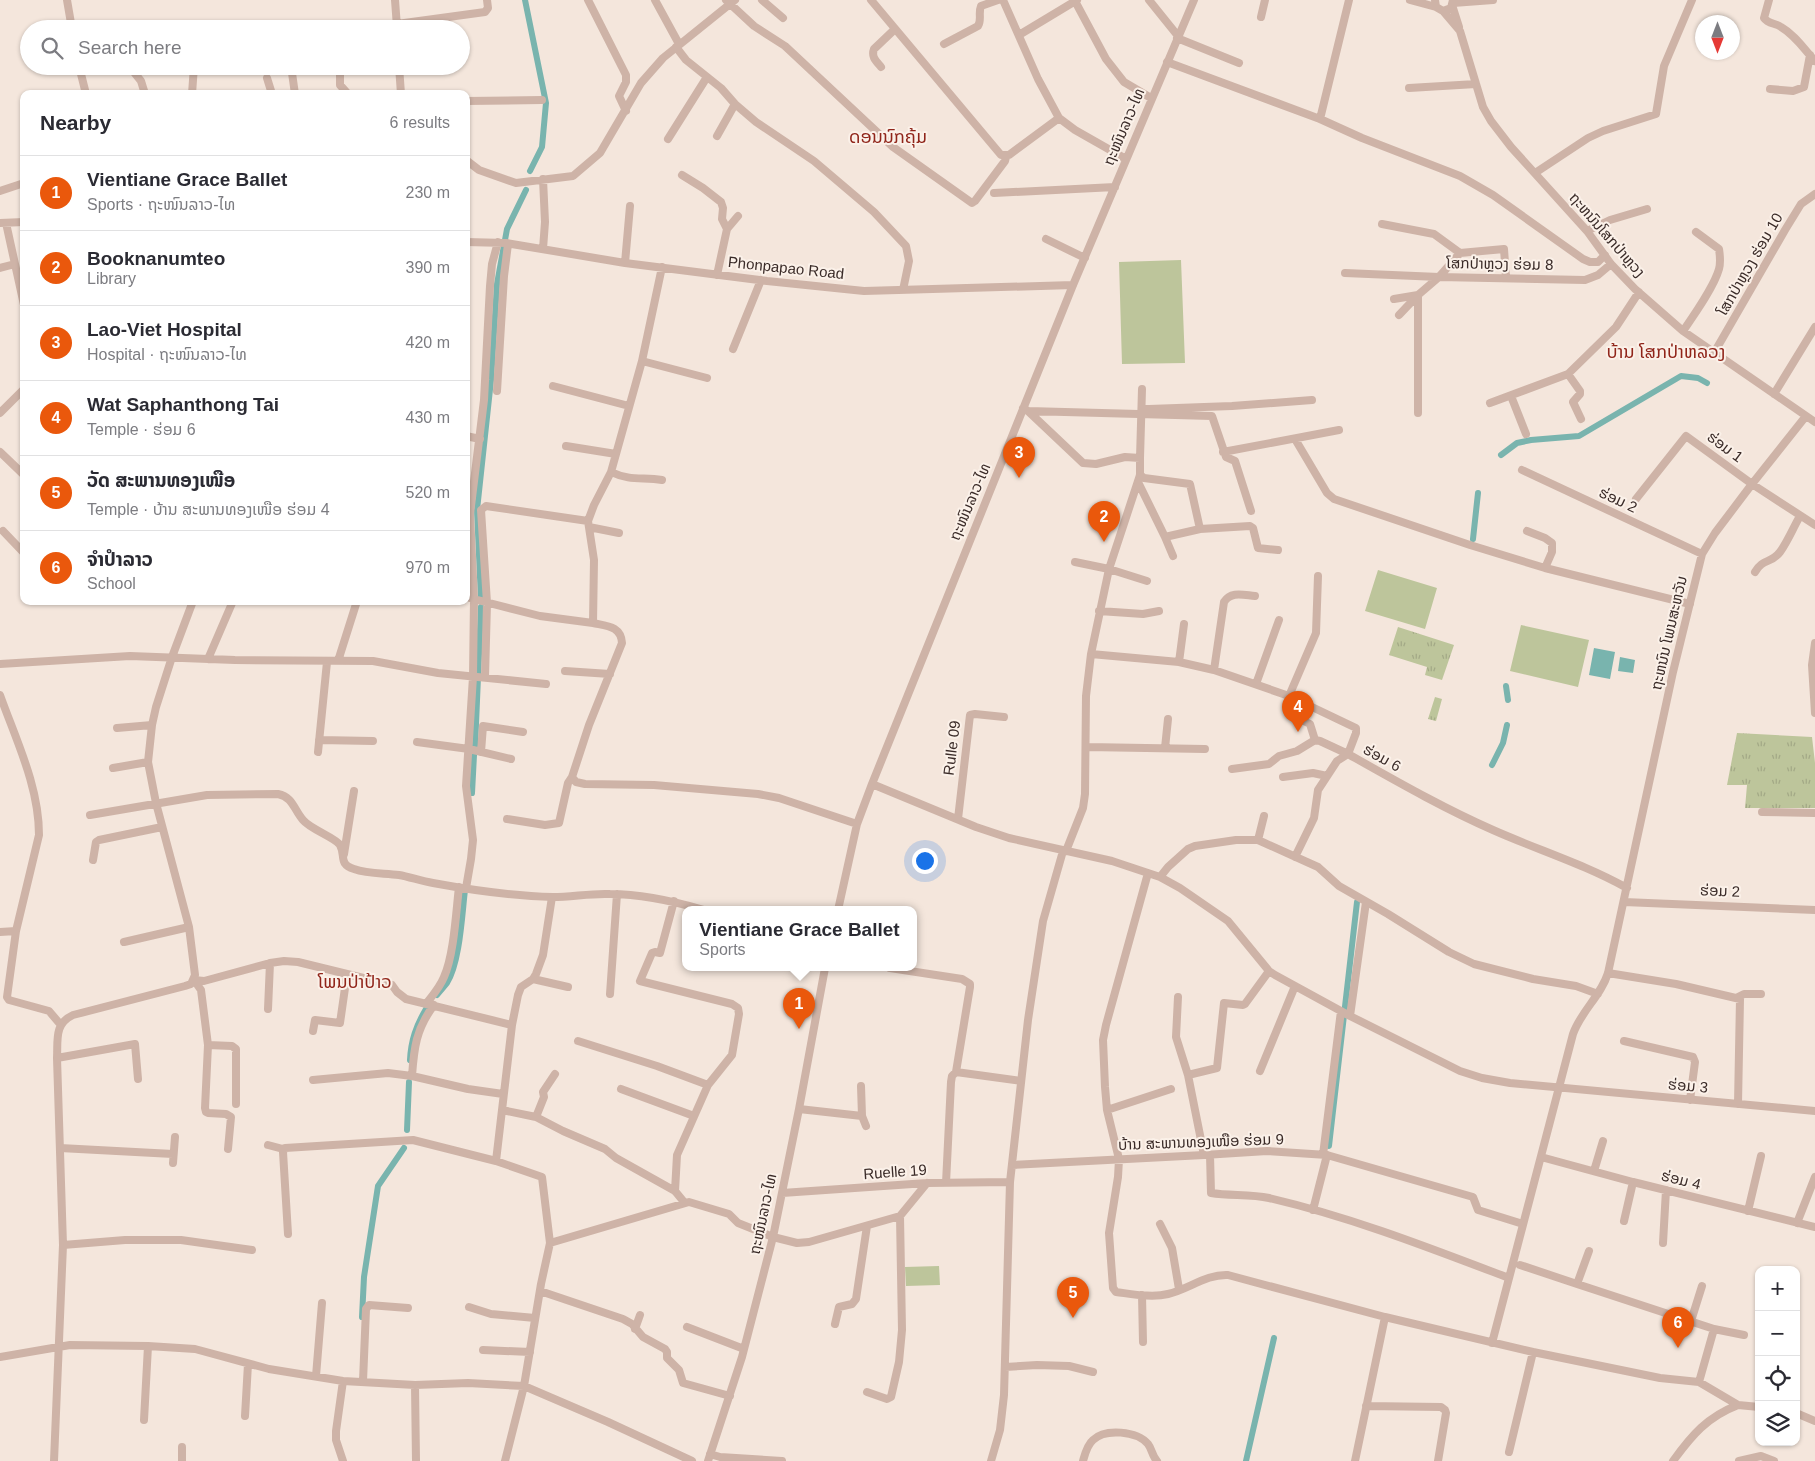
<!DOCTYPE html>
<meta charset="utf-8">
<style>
:root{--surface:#fff;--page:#f7f7f7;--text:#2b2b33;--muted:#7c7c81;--line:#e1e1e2;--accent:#ea580c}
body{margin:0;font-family:Helvetica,"Noto Sans Lao",sans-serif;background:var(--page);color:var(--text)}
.controls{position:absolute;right:15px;bottom:15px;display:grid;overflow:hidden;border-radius:10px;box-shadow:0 1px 4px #0004}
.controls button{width:45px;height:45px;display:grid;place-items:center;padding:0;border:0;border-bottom:1px solid var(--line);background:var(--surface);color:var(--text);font:25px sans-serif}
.compass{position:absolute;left:1695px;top:15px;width:45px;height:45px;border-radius:50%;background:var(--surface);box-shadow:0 1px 4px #0004;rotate:180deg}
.you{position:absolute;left:924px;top:860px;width:18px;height:18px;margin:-12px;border:4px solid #fff;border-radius:50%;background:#1a73e8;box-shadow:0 0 0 8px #1a73e833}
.badge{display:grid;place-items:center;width:32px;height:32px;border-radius:50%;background:var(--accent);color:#fff;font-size:16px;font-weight:700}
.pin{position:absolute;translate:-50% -41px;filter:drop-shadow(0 1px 2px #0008)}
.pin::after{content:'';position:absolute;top:26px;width:18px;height:15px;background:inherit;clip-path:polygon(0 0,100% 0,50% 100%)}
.popup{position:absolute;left:682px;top:906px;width:235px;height:65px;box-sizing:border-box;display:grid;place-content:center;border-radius:10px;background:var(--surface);filter:drop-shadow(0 1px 4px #0005);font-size:16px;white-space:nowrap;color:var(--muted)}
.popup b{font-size:19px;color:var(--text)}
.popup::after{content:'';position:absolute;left:50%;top:100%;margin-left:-10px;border:10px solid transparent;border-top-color:var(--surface)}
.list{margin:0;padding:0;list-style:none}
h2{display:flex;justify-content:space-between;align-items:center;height:65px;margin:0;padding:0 20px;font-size:21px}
h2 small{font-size:16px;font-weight:400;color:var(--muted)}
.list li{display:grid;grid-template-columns:32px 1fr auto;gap:15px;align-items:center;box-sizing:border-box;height:75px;padding:0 20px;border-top:1px solid var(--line)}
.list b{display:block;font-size:19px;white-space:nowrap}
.list p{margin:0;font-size:16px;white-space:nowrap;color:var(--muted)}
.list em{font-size:16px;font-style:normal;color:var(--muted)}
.icon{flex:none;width:28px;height:28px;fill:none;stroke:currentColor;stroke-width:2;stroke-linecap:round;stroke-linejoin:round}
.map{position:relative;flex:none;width:1815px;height:1461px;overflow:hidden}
.search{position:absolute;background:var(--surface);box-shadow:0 1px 4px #0004;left:20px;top:20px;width:450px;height:55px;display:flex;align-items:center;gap:12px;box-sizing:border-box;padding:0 18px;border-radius:28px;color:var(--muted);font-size:19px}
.panel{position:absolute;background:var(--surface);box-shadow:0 1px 4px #0004;left:20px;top:90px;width:450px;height:515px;border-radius:10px}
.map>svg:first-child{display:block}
</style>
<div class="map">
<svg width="1815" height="1461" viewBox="0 0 1815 1461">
<defs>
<pattern id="grass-tufts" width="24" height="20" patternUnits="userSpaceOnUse" patternTransform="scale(1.25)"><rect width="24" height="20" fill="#bdc59b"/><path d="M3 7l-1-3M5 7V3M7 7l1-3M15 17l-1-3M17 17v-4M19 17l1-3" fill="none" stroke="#a3a986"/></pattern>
</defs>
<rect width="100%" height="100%" fill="#f4e6dc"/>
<path fill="url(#grass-tufts)" d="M1398,627L1454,645L1442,680L1425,675L1427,667L1389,655Z
M1435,697L1442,699L1436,721L1428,719Z
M1737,733L1812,737L1815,763V808H1745L1747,785H1727Z"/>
<path fill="#bdc59b" d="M1181,260L1185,363L1122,364L1119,262Z
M1378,570L1437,588L1425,629L1365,611Z
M1521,625L1589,640L1578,687L1510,671Z
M939,1266L940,1285L906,1286L905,1267Z"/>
<path fill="#79b4ae" d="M1594,648L1615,652L1610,679L1589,675Z
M1620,657L1635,660L1633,673L1618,671Z"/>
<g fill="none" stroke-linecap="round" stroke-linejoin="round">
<path stroke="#79b4ae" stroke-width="6" d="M525,0L546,103L542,147L530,171
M1501,455L1517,443L1531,440L1579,436L1681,376L1698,378L1707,383
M1473,539L1478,493
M481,599L477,510L491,380L497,284L507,229L526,190
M1506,686L1508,700
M475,747L481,607
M1492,765L1503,743L1507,725
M472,793L474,755
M437,995C440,991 444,987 447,983C460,962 462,915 465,890
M410,1060C411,1040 416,1026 426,1009
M407,1130L409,1082
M1329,1146L1357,902
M362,1317L364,1277L378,1186L404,1148
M1246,1461L1274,1338"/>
<path stroke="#ceb3a7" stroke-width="8" d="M67,0L72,29
M395,0L397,27
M588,0L626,75V82L619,96L626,111
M655,0L679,44
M726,0L754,26L785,46L893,147L972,203L975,201L1005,161L1006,157
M762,0L783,18
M871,0L1001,155H1009L1059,118
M1003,0L1038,79L1059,118L1075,130L1126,159
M1149,0L1178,36
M1410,0L1436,7
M1435,0L1436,7L1443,11L1451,8L1453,0
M1769,0L1764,18C1768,24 1776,23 1781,27C1795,35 1804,49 1815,61
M1075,1L1106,59L1124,82L1151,98
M1453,3L1493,0
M1452,5L1459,27
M1443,11L1460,31L1483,107L1491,121L1511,147L1587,231L1611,264L1635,289L1683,331L1815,422
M1261,17L1265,0
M397,24L485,12L488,8L487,0
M1019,35L1077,0
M1177,38L1239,63
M944,44L978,26C982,20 978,13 981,6L998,0
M676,47L686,60L721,88L735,104L756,122L814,161L874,212L906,246L909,261L903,290
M1167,62L1320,119L1362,138L1460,176L1493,195L1583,259L1590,262H1598L1605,255
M79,66L86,94
M291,66L295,94
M340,66V85L348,94
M399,66L401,94
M881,67C876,61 871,57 874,49L895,29
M133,71L141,81L145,94
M267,78L272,94
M1409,88L1476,84
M1770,89L1793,91L1804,87L1810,55
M192,94L194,66
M466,101L542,100
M1320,119L1349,0
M717,136L735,104
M668,139L707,77
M466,160L479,170L516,183L573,176L600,153L641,83L663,58L735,0
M1535,173L1588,138L1603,131L1656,114L1664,66L1692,0
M682,175L703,188L721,202L723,208L722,219L727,229
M0,191L24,183
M994,193L1115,187
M0,223L24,222
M6,223L24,305
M1382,224L1434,234L1460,253
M1587,231L1610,220L1647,209
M1046,239L1085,258
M466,242L506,243L625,263L767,281L864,291L1073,285
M543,249L545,222L543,179
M625,263L630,206
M662,267L642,361L611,472L594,505L588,521L594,560L593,623C607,626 621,626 622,643L589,725L572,777L576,782L585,784L654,785L758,794L779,798L857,824
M0,268L15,264
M1345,273L1439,277L1460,253L1504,249L1506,277
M717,275L727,229L738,216
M1394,299L1418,295
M1399,315L1418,295
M1683,331C1694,315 1714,287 1719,269C1721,262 1720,256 1719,249L1696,232
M733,349L761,280
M1714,353L1785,230L1801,204L1815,194
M642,361L707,378
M1568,374L1580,391V394L1573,402L1581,419
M553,386L629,406
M497,391L504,276L508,244
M1774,394L1815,327
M1511,396L1526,434
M1490,403L1568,374L1616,327L1639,292
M1023,408L1028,411L1083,463L1096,464L1125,457L1140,458V475L1109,569L1091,654L1086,696L1085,794L1083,808L1066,851
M1028,411L1212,416L1226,457L1235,461L1251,511
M0,413L24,389
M1418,413V295L1439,277L1585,280L1598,275L1611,264
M1141,415L1145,409H1149L1232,406L1312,400
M466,436L480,439
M1295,439L1327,493L1334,499L1470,545L1545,568L1690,604
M566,446L616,454
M0,452L24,475
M1223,452L1339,430
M1140,458L1142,389
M1522,470L1702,554
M611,472C630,481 642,477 662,480
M1140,475L1144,478L1190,484L1200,529
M1138,482L1165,537L1200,529L1250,526L1253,528L1258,548L1278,550
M1636,499L1686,436L1752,484L1815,525
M589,527L619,533
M3,531L24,553
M1527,531L1545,538L1552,543V552L1545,568
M1165,537L1173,556
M1075,562L1109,569L1147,581
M1755,572C1763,558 1771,564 1780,552C1788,541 1793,528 1800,516
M466,597L540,616L593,623
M1099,611L1143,614L1159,611
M1815,643L1812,665L1815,713
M1091,654L1179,662L1214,670L1289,696L1356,728V733L1348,754C1396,781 1443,808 1493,830C1538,850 1584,864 1627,888
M208,659L233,601
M338,661L357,601
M1179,662L1184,624
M0,664L130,656L235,660L373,661L438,673L546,684
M1214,670L1224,602C1231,591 1243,595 1255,596
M565,671L610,674
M485,677L487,603L481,510L486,506L588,521
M1256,684L1279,620
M0,695C16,740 39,786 39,835L16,931L7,997L9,1000L49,1011L60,1024
M1289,696L1316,633L1318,576
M1291,715L1310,724L1315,740
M117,728L152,725
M319,740L373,741
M417,742L469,749L511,759
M1087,747L1205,749
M1165,748L1168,719
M318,752L327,662
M481,752L483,726L523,732
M113,768L148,762
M1232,769L1269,764L1279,756L1297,751L1315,740L1320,741L1348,754L1337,761L1318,790L1314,818L1295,857
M1283,777L1313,773L1327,776
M872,784L976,827L1009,838L1112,861L1160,877L1180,888L1228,921L1269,971L1275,975L1350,1016L1460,1071L1482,1078L1510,1083L1815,1111
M1762,812L1815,813
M90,815L207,795L278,794C293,797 294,810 303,820C310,829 336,838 340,845C346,856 338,864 354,869C368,874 384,873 399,875C410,877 421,881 433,883C471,890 515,896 553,897C572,897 591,893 610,894C642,894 673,901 704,910
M507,819L545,825L559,823L568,783L572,777
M958,819L970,715L975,714L1004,717
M1258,840L1264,816
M344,854L354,791
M93,860L96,842L99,840L162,827
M1148,873L1106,1025L1103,1040L1105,1087L1107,1110L1119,1159L1118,1177L1109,1233L1113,1288L1116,1292C1132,1294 1152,1298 1168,1294C1189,1289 1206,1274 1228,1275L1385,1317
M1160,877L1168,867L1188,849L1195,846L1236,840H1258L1318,867L1339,886L1388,914L1449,952L1474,964L1533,979L1576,986L1598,994
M466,888L471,859L473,840L466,786L473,677L474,599L470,514L484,400L490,286L492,264L498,242
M674,901L660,953L655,952L652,953L640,981L732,1004L738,1008L739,1014L732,1055L708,1085L677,1155L675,1191
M1624,902L1815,910
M838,910L857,824L872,784L1073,285L1194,0
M0,932L16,931
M124,942L189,927
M890,968L962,979L970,984V987L956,1072L952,1076L951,1082L946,1183
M1608,973L1676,984L1740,999L1738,1104
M533,979L568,987
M194,980L204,981L270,963L284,961L298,962L392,985L397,992L406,999L512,1025
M194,980L201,990L208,1045L205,1108L206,1112L208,1113L226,1114L231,1117L228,1149
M610,994L617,894
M1178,997L1176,1037L1188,1075
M1738,997L1744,994H1761
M426,1004C433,995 440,987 444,977C454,955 456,912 459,887
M268,1009L270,963
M1350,1016L1366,902
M313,1031L315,1020L340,1023L347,974
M578,1041L657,1066L708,1085
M1624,1041L1693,1057L1695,1062L1690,1100
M208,1045L232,1046L236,1049V1104
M57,1058L135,1044L138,1079
M1260,1071L1295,986
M956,1072L1021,1081
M412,1076C414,1048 416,1029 434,1005
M313,1080L388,1073L412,1076L468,1089L503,1094
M861,1086L862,1116L866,1126
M621,1089L694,1116
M799,1109L862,1116
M502,1110L536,1117L563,1131L605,1149L616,1158L675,1191L684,1202
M1107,1110L1171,1089
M536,1117L544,1097L543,1092L555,1074
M268,1145L283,1149
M60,1148L173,1154
M1204,1155L1188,1075L1217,1068L1224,1003L1243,1005L1245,1004L1269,971
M1210,1155L1211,1193C1230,1196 1250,1194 1269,1198C1351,1217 1430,1248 1509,1278
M1323,1155L1341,1011
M1541,1157L1633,1182L1815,1227
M496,1161L512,1025L518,995L521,987L533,979L536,974L543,955L552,897
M173,1163L175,1137
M1012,1165L1204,1155L1267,1151L1327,1155L1473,1197L1478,1210L1523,1224
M1594,1171L1603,1141
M782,1193L927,1183L1010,1182
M1313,1210L1327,1155
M1748,1211L1761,1156
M1624,1221L1633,1182
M1797,1223L1815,1177
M1160,1224L1172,1248L1179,1289
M288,1234L283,1152L285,1148L413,1140L496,1161L542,1177L550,1243L541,1284L524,1386L505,1461
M550,1243L689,1202L729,1214L738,1223L773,1237L797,1243L809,1242L900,1216L927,1183
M1663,1243L1666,1190
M63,1245L125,1240H181L252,1250
M1589,1251L1577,1284L1714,1329L1744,1335
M1520,1265L1577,1284
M540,1291L623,1319L632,1324L643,1337L665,1349L667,1352V1358L679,1370L683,1383L730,1396
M1142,1295L1143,1342
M469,1307L491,1314L535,1318
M1691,1321L1702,1286
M835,1324L839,1307L852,1304L856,1299L867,1226
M687,1327L744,1349
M635,1329L640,1315
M1492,1343L1573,1034C1581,1011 1601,996 1608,973L1673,672L1702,554L1715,533L1752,484L1806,416
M483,1350L530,1352
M0,1357L70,1345L148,1346L195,1349L269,1369L343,1381L415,1385L468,1383L524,1386L608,1422L692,1461
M1005,1367L1037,1365L1069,1366L1093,1372
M316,1376L322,1303
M363,1381L366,1309L369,1305L408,1308
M1699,1382L1714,1329
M415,1385L416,1461
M867,1392L887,1399L891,1397L899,1362L902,1330L900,1216
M1366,1406L1441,1407L1445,1410L1446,1413L1438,1461
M1796,1413L1815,1421
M245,1416L248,1364
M144,1420L148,1346
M1509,1452L1533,1352
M710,1454L720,1457L782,1461
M54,1461L63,1245L57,1058C58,1040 54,1024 73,1015L185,986L191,984L195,975L189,927L156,803L148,762L152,725L156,707L172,657L193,601
M182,1461V1447
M343,1461L336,1440V1431L343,1381
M708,1461L742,1357L773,1237L799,1109L825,968
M991,1461L1000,1430L1004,1395L1010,1182L1028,1020L1043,921L1063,851
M1083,1461C1085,1454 1087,1445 1093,1440C1105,1428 1137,1431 1148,1444C1152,1449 1152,1456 1157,1461
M1355,1461L1385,1317L1533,1352L1660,1378L1699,1382L1738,1405L1759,1407
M1673,1461C1692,1435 1707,1417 1738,1405
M1739,1461L1761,1456L1774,1461"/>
</g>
<g text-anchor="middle" stroke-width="4" stroke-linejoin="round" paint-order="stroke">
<g font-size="15" fill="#3a2b28" stroke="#fbf1e9">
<text transform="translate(1124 127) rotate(-67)" y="5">ຖະໜົນລາວ-ໄທ</text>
<text transform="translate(1607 235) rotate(49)" y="5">ຖະຫນົນໂສກປ່າຫຼວງ</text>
<text transform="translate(1500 264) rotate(1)" y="5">ໂສກປ່າຫຼວງ ຮ່ອມ 8</text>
<text transform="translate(1750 264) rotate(-60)" y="5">ໂສກປ່າຫຼວງ ຮ່ອມ 10</text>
<text transform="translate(786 268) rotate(6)" y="5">Phonpapao Road</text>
<text transform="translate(1725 447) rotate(37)" y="5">ຮ່ອມ 1</text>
<text transform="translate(1618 500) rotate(25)" y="5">ຮ່ອມ 2</text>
<text transform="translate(970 502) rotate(-67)" y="5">ຖະໜົນລາວ-ໄທ</text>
<text transform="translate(1669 633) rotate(-77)" y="5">ຖະຫນົນ ໂພນສະຫວັນ</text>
<text transform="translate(952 748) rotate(-83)" y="5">Rulle 09</text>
<text transform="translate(1382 758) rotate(29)" y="5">ຮ່ອມ 6</text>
<text transform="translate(1720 891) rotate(2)" y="5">ຮ່ອມ 2</text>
<text transform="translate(1688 1086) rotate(5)" y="5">ຮ່ອມ 3</text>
<text transform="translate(1201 1142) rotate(-2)" y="5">ບ້ານ ສະພານທອງເໜືອ ຮ່ອມ 9</text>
<text transform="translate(895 1172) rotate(-4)" y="5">Ruelle 19</text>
<text transform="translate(1681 1180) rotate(14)" y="5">ຮ່ອມ 4</text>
<text transform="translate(763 1214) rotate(-78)" y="5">ຖະໜົນລາວ-ໄທ</text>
</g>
<g font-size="18" fill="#90251a" stroke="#fbf1e9">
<text x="888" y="143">ດອນນົກຄຸ້ມ</text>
<text x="1666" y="358">ບ້ານ ໂສກປ່າຫລວງ</text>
<text x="355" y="988">ໂພນປ່າປ້າວ</text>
</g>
</g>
</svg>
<div class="controls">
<button>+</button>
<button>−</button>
<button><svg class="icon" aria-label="locate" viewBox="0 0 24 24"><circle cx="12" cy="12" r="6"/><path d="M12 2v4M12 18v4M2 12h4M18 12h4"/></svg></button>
<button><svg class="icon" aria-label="layers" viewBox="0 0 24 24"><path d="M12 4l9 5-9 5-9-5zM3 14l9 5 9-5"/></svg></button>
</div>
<svg class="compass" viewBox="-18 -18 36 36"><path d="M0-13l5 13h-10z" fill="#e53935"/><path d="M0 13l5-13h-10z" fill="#7c7c81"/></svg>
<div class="you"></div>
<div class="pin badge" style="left:799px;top:1029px">1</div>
<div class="popup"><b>Vientiane Grace Ballet</b>Sports</div>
<div class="pin badge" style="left:1104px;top:542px">2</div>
<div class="pin badge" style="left:1019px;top:478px">3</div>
<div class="pin badge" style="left:1298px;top:732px">4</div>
<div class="pin badge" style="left:1073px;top:1318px">5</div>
<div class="pin badge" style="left:1678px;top:1348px">6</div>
<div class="search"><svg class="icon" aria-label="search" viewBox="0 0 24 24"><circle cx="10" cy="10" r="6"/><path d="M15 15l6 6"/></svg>Search here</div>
<section class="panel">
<h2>Nearby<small>6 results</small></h2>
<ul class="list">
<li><span class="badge">1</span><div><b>Vientiane Grace Ballet</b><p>Sports · ຖະໜົນລາວ-ໄທ</p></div><em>230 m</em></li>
<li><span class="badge">2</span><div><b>Booknanumteo</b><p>Library</p></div><em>390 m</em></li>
<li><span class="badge">3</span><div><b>Lao-Viet Hospital</b><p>Hospital · ຖະໜົນລາວ-ໄທ</p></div><em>420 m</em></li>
<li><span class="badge">4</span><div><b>Wat Saphanthong Tai</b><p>Temple · ຮ່ອມ 6</p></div><em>430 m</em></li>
<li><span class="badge">5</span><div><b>ວັດ ສະພານທອງເໜືອ</b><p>Temple · ບ້ານ ສະພານທອງເໜືອ ຮ່ອມ 4</p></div><em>520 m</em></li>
<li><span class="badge">6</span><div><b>ຈຳປຳລາວ</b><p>School</p></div><em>970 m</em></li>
</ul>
</section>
</div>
